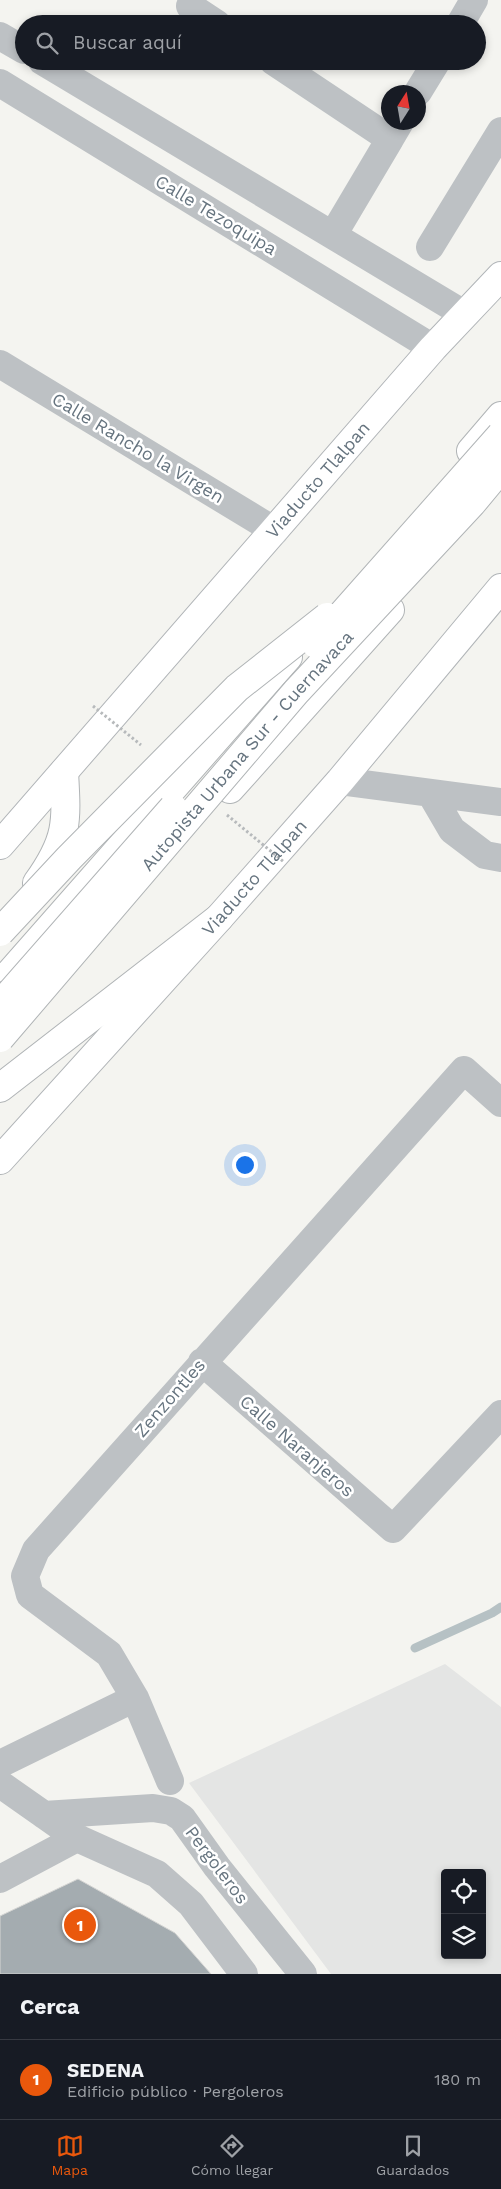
<!DOCTYPE html>
<html lang="es">
<meta charset="utf-8">
<style>
:root{--surface:#171b24;--page:#242831;--text:#f1f3f6;--muted:#9ea1a6;--line:#363941;--accent:#ea580c}
body{margin:0;font-family:"Work Sans",sans-serif;background:var(--page);color:var(--text)}
.controls{position:absolute;right:15px;bottom:15px;display:grid;overflow:hidden;border-radius:5px;box-shadow:0 2px 8px #0003}
.controls button{width:45px;height:45px;display:grid;place-items:center;padding:0;border:0;border-bottom:1px solid var(--line);background:var(--surface);color:var(--text);font:25px sans-serif}
.compass{position:absolute;left:381px;top:85px;width:45px;height:45px;border-radius:50%;background:var(--surface);box-shadow:0 2px 8px #0003;rotate:11deg}
.you{position:absolute;left:244px;top:1164px;width:18px;height:18px;margin:-12px;border:4px solid #fff;border-radius:50%;background:#1a73e8;box-shadow:0 0 0 8px #1a73e833}
.badge{display:grid;place-items:center;width:32px;height:32px;border-radius:50%;background:var(--accent);color:#fff;font-size:16px;font-weight:700}
.pin{position:absolute;translate:-50% -50%;border:2px solid #fff;box-shadow:0 1px 5px #0006}
.list{margin:0;padding:0;list-style:none}
h2{display:flex;justify-content:space-between;align-items:center;height:65px;margin:0;padding:0 20px;font-size:21px}
h2 small{font-size:16px;font-weight:400;color:var(--muted)}
.list li{display:grid;grid-template-columns:32px 1fr auto;gap:15px;align-items:center;box-sizing:border-box;height:80px;padding:0 20px;border-top:1px solid var(--line)}
.list b{display:block;font-size:19px;white-space:nowrap}
.list p{margin:0;font-size:16px;white-space:nowrap;color:var(--muted)}
.list em{font-size:16px;font-style:normal;color:var(--muted)}
.icon{flex:none;width:28px;height:28px;fill:none;stroke:currentColor;stroke-width:2;stroke-linecap:round;stroke-linejoin:round}
.map{position:relative;flex:none;width:501px;height:1974px;overflow:hidden}
.search{position:absolute;background:var(--surface);box-shadow:0 2px 8px #0003;left:15px;right:15px;top:15px;height:55px;display:flex;align-items:center;gap:12px;box-sizing:border-box;padding:0 18px;border-radius:28px;color:var(--muted);font-size:19px}
.sheet{height:145px;background:var(--surface)}
nav{display:flex;justify-content:space-around;align-items:center;box-sizing:border-box;height:70px;border-top:1px solid var(--line);background:var(--surface);font-size:14px;color:var(--muted)}
nav a{display:grid;justify-items:center;gap:2px}
nav .on{color:var(--accent)}
.map>svg:first-child{display:block}
</style>
<div class="map">
<svg width="501" height="1974" viewBox="0 0 501 1974">
<rect width="100%" height="100%" fill="#f4f4f0"/>
<path fill="#e4e5e4" fill-rule="evenodd" d="M445,1664L501,1707V1974H331L189,1783ZM445,1873H482V1955H445Z"/>
<g fill="none" stroke-linecap="round" stroke-linejoin="round">
<path stroke="#b6c1c4" stroke-width="9" d="M415,1648L492,1613L501,1607"/>
</g>
<path fill="#a4acb0" stroke="#d5d5d3" d="M78,1879L175,1933L211,1974H0V1916Z"/>
<g fill="none" stroke-linecap="round" stroke-linejoin="round">
<g stroke="#b1b5b8" stroke-width="30">
<g id="major">
<path id="s1" d="M0,845L433,348L501,276"/>
<path id="s2" d="M0,1160L219,918L340,781L501,588"/>
</g>
</g>
<g stroke="#b0b4b6" stroke-width="30">
<path id="highway" d="M471,451L501,416
M230,789L390,610
M37,883C68,840 67,823 64,772
M11,972L288,657
M0,1088L219,918"/>
</g>
<path stroke="#bdc1c4" stroke-width="28" d="M190,6L217,24
M460,24L474,0
M0,36L24,50
M42,61L464,314
M273,61L390,139L400,122
M0,83L433,348
M418,92L437,61
M333,235L390,139
M430,247L501,131
M0,364L275,531
M340,781L501,802
M431,794L452,830L485,855L501,858
M202,1362L393,1529L501,1414
M0,1764L135,1698
M170,1781L135,1698L109,1654L30,1595L25,1576L36,1550L464,1070L501,1103
M0,1784L77,1838L157,1874L191,1904L244,1974
M44,1815L153,1808L171,1811L182,1818L217,1867L303,1974
M0,1879L77,1838"/>
<use href="#major" stroke="#fff" stroke-width="28"/>
<use href="#highway" stroke="#fff" stroke-width="28"/>
<g stroke="#b0b4b6" stroke-width="30" stroke-linecap="butt">
<g id="highway-bridge">
<path d="M316,644L501,435"/>
<path d="M0,932L69,858L237,688L327,617"/>
<path d="M0,1005L173,808"/>
<path id="s3" d="M0,1038L296,692L472,503L501,468"/>
</g>
</g>
<path stroke="#b7babc" stroke-width="3" stroke-dasharray="2.5 2.5" stroke-linecap="butt" d="M93,706L141,745
M227,815L284,862"/>
<use href="#highway-bridge" stroke="#fff" stroke-width="28"/>
</g>
<g text-anchor="middle" stroke-width="5" stroke-linejoin="round" paint-order="stroke">
<g font-size="18" fill="#66747f" stroke="#fff">
<text transform="translate(216 215) rotate(31)" y="6">Calle Tezoquipa</text>
<text transform="translate(138 448) rotate(31)" y="6">Calle Rancho la Virgen</text>
<text dy="6" stroke="none"><textPath href="#s1" startOffset="484">Viaducto Tlalpan</textPath></text>
<text dy="6" stroke="none"><textPath href="#s3" startOffset="379">Autopista Urbana Sur - Cuernavaca</textPath></text>
<text dy="6" stroke="none"><textPath href="#s2" startOffset="380">Viaducto Tlalpan</textPath></text>
<text transform="translate(170 1398) rotate(-49)" y="6">Zenzontles</text>
<text transform="translate(297 1446) rotate(41)" y="6">Calle Naranjeros</text>
<text transform="translate(217 1865) rotate(53)" y="6">Pergoleros</text>
</g>
</g>
</svg>
<div class="controls">
<button><svg class="icon" aria-label="locate" viewBox="0 0 24 24"><circle cx="12" cy="12" r="6"/><path d="M12 2v4M12 18v4M2 12h4M18 12h4"/></svg></button>
<button><svg class="icon" aria-label="layers" viewBox="0 0 24 24"><path d="M12 4l9 5-9 5-9-5zM3 14l9 5 9-5"/></svg></button>
</div>
<svg class="compass" viewBox="-18 -18 36 36"><path d="M0-13l5 13h-10z" fill="#e53935"/><path d="M0 13l5-13h-10z" fill="#9ea1a6"/></svg>
<div class="you"></div>
<div class="pin badge" style="left:80px;top:1925px">1</div>
<div class="search"><svg class="icon" aria-label="search" viewBox="0 0 24 24"><circle cx="10" cy="10" r="6"/><path d="M15 15l6 6"/></svg>Buscar aquí</div>
</div>
<section class="sheet">
<h2>Cerca<small></small></h2>
<ul class="list">
<li><span class="badge">1</span><div><b>SEDENA</b><p>Edificio público · Pergoleros</p></div><em>180 m</em></li>
</ul>
</section>
<nav>
<a class="on"><svg class="icon" aria-label="map" viewBox="0 0 24 24"><path d="M3 6l6-2 6 2 6-2v14l-6 2-6-2-6 2zM9 4v14M15 6v14"/></svg>Mapa</a>
<a><svg class="icon" aria-label="directions" viewBox="0 0 24 24"><path d="M12 3l9 9-9 9-9-9zM9 14v-3h6M13 9l2 2-2 2"/></svg>Cómo llegar</a>
<a><svg class="icon" aria-label="saved" viewBox="0 0 24 24"><path d="M7 4h10v16l-5-4-5 4z"/></svg>Guardados</a>
</nav>
